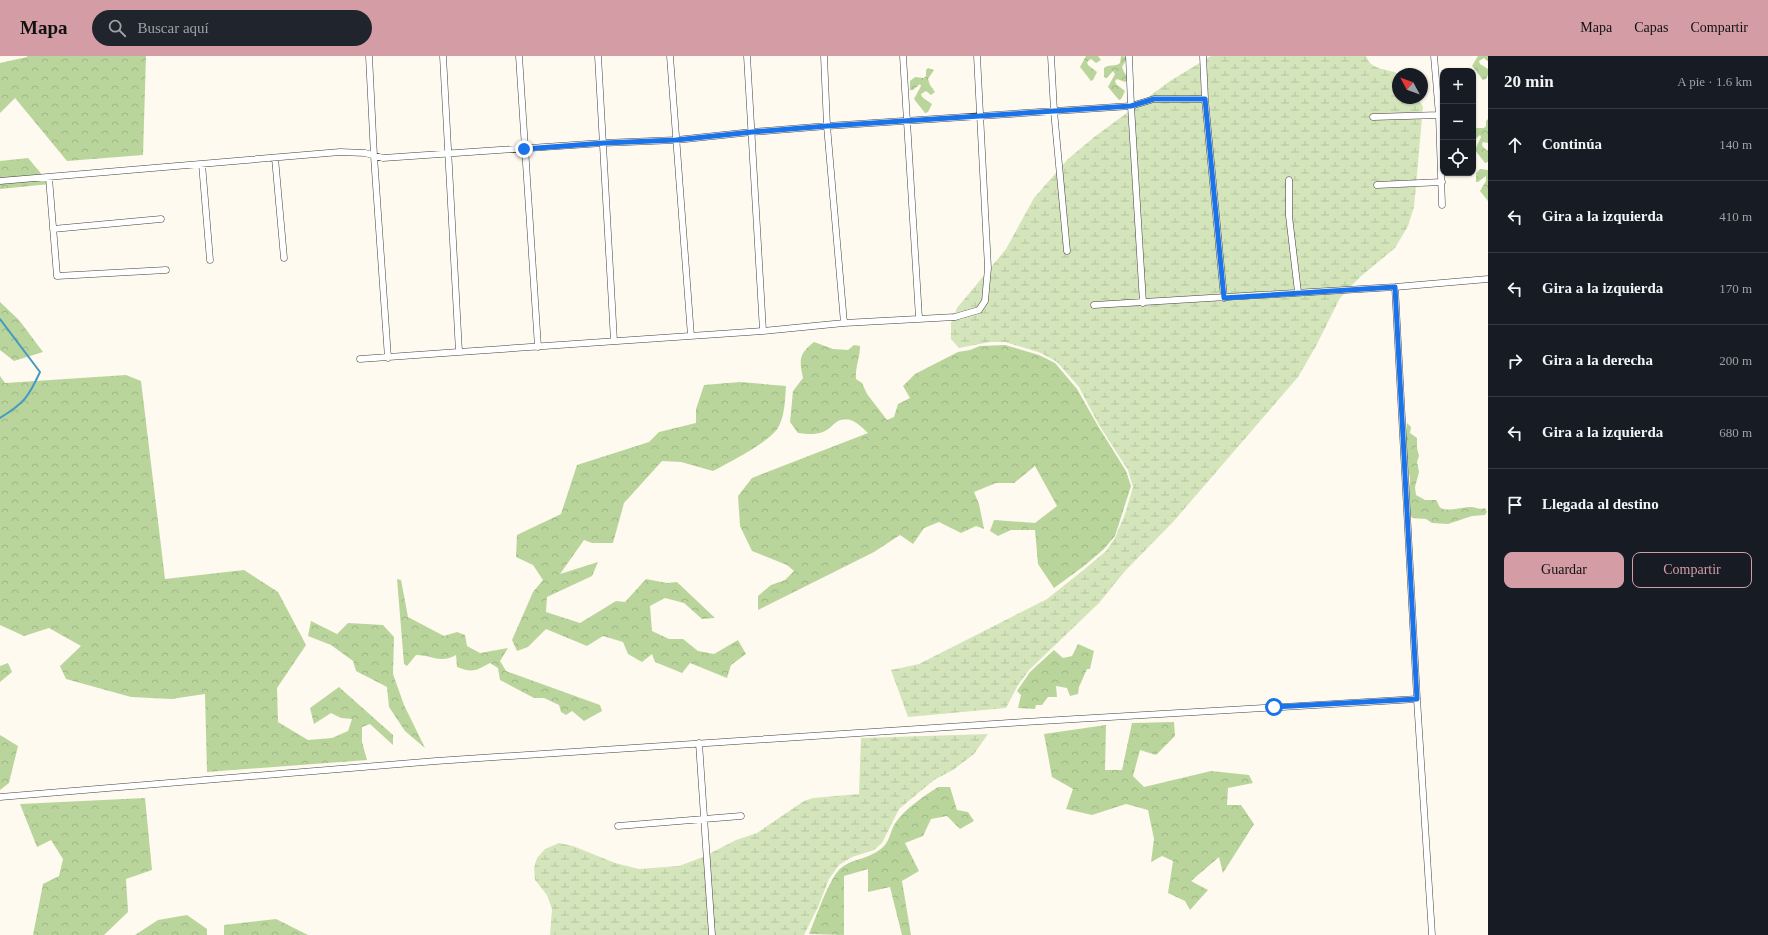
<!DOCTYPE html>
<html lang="es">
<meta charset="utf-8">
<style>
:root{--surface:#171b24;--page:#20242c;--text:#f1f3f6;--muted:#9ea1a6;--line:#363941;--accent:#d49ca5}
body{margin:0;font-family:Georgia,serif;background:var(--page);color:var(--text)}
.controls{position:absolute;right:12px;top:12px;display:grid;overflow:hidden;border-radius:8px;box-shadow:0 1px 3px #0004}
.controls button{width:36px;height:36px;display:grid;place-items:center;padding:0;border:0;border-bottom:1px solid var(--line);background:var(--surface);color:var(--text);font:20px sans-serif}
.compass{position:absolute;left:1392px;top:12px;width:36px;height:36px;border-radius:50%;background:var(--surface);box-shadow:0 1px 3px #0004;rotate:311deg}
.stop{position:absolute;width:12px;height:12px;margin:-9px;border:3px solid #1a73e8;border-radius:50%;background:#fff}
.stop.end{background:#1a73e8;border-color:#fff;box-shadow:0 1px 4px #0008}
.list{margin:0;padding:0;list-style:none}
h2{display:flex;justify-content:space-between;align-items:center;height:52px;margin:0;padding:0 16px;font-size:17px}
h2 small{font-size:13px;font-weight:400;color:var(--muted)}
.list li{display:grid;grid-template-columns:26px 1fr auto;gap:12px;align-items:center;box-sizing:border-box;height:72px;padding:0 16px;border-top:1px solid var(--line)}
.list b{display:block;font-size:15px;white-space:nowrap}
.list em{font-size:13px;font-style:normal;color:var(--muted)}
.actions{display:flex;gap:8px;padding:12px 16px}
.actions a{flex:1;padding:9px 0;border:1px solid var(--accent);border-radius:8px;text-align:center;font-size:14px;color:var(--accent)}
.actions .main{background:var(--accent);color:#111}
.icon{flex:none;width:22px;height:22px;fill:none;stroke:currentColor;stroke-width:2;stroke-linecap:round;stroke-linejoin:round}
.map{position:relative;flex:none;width:1488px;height:879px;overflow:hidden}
header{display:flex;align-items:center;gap:24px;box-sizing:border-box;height:56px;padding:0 20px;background:var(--accent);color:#111}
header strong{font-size:19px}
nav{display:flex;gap:22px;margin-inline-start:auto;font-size:14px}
.search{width:280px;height:36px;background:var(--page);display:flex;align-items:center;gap:10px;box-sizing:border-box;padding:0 14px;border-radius:22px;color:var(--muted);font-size:15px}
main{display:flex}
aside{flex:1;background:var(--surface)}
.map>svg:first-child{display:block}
</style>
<header>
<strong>Mapa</strong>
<div class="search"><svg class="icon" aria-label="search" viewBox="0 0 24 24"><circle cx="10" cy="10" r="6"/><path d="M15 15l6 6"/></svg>Buscar aquí</div>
<nav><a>Mapa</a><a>Capas</a><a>Compartir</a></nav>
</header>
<main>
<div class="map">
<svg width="1488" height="879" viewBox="0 0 1488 879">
<defs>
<pattern id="forest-crowns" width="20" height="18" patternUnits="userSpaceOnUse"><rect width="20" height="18" fill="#bad59c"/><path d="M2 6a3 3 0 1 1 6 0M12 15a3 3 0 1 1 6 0" fill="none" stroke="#9fb685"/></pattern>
<pattern id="wetland-marsh" width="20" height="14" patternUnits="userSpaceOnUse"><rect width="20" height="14" fill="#d4e5bb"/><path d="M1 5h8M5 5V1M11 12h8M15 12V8" fill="none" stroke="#b5c3a0"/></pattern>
</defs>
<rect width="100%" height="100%" fill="#fefaef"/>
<path fill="url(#forest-crowns)" d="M27,0H146L143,99L67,105L15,42L0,57V7L27,1Z
M1086,0H1098L1101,4L1096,7L1091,3L1087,6L1088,9L1097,16L1093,24L1091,25L1080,11Z
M1121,0L1128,1L1122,11L1124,16L1129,23L1125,26L1117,23L1115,25L1116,28L1125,35L1121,43L1119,44L1108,31L1115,18L1113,15L1107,22L1104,21V12C1109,8 1115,11 1120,7Z
M1478,0H1488V5L1484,2L1479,5L1480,8L1488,13V19L1486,23L1483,24L1472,10Z
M928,12L934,14L928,23L930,29L935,36L931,39L926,35L921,38L922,41L932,48L928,56L925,57L914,43L921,30L920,28L913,34H910V25L915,21L924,22L926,20V14Z
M1488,63V87L1483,86L1482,88L1483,91L1488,95V106L1485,107L1475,94L1481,81L1480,79L1473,85V73L1475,72H1484L1486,70V65Z
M28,102L50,128L0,133V105Z
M1480,113L1488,114V145L1480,135L1486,125V120L1478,126H1476V117Z
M0,246L19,264L43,296L14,305L0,294Z
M814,286L833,293L848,294L854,289L860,290C860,302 855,311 856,323L862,327L867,338L887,364L894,361L898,348L910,342L903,330L915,318L958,296L970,294L980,290L1005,289L1039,299L1055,307L1077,333L1098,370L1126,415L1131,430L1115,480L1104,493L1084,510L1054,532L1038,508L1035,474H1011L998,480L990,475L994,464L1035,467L1057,450L1035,410L1014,427H996L974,436L979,448L984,473L976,470L961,477L939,466L924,472L913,488L900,479L874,496L758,554V540L771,529L785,524L794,515L787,509L752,495L740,470L738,440L752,422L868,377C860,369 850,359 838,365C833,368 829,374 823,376C814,379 807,378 798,377L790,366L793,335L803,322C799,303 799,298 814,286Z
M126,319L141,325L165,523L244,514L278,536L306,589L277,632L278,666L308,684L332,682L348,675L352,663L341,662L331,657L314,668L310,652L339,631L393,679V689L370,668L362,671V686L367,704L207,716L205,638L171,643L131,641L66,623L60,610L81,590L49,572L24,580L0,569V320L5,327Z
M740,326L786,330C785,343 785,358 779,370C772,385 728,407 713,415L681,406L662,405L624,447L613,487H592L584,484L560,518L598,506L592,520L547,541L546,556L580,567L616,545L625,546L646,523L667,527L677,526L715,562L702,563L684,547L665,542L650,550L652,575L669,583H683L698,595L714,598L738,584L746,598L731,609L727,622L690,607L682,617L655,606L652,598L642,606L628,598L623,586L603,580L587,590L546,573L528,591L517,595L512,584L533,536L543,524L533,509L516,501L517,479L561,458L577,409L649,386L659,376L696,367V353L704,329Z
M1407,367L1411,371L1410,377L1417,382V392L1419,400L1417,406L1419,416L1415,431L1416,439L1425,444H1436C1438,446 1438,450 1441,452C1446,456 1463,451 1470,451C1476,451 1479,454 1485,452L1487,456L1485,459L1472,460L1448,468L1432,467L1426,463L1412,462C1405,450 1409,435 1410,422C1410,419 1408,417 1407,413C1405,405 1405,375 1407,367Z
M397,523L401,524L408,561L444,580L457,576L465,579L467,590L480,597L508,592L500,605L506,615L600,649L602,655L584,665L572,655L566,659L561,656L559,649L544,642H534L500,624L498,612L490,607C475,615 473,617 457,611L456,599C439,608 433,599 416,599L407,610L404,608Z
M311,565L337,578L348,567L383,569L394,581L393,618L404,649L425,692L405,675L389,651L387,631L356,615L353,605L331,589L308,580Z
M1078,588L1094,595L1090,613H1087L1079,631L1078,638L1070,640L1067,632L1056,630L1057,641H1048L1042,649H1036L1035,653L1018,652L1021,639L1017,635L1030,616L1054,594L1063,602L1072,600Z
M8,607L12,616L0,626V610Z
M1174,666L1175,680L1156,699L1140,694L1133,720L1144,731L1211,715L1249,719L1253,727L1228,732L1227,749H1241L1254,768L1223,817L1219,801L1191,825L1208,834L1190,854L1185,845L1168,837L1173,805L1162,800L1151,806L1154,783L1148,754L1126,748L1092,759L1066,753L1073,733L1052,721L1044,678L1106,669L1105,714H1122L1132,667Z
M0,679L18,690L9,727L0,734Z
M938,731H950L957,754L968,756L974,765L960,773L947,760L931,763L923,780L905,787L919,815L902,825L911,879H902L890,831L868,836V813L844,820V879L809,878C816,862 829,822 841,812C855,801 870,804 884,790C890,784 891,773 896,766C907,751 923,741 938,731Z
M145,742L152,814L126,823L128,856L104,879H33L43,828L59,820L63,803L51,784L37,791L20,748Z
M187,859L207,873V879H135L158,864Z
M276,863L308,879H224V869Z"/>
<path fill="url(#wetland-marsh)" d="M1211,0H1366C1371,15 1387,12 1399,18H1398V42H1418L1423,51L1414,151L1408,170L1395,192L1360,221L1340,242L1316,290L1298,321L1173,466L1125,515L1099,547L1029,614L1018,629L1006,652L908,661L891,614L919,608L1047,543L1086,512L1106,495L1115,482L1125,458L1133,431L1128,414L1099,369L1079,331L1057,306L1041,297L1005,286H990L959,292L951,283V267L957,252L1006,193L1034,142L1068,103L1093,82L1170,25Z
M988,678L974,698L953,714L934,724L899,753L882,787L874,794L852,801L839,809L829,823L818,851L804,879H550L552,853L547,839L535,824L534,812L537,802L545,793L559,787L573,790L615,807L639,813L679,810L703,801L736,784L757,777L804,745L813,742L859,738L861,682Z"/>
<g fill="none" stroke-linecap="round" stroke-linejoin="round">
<path stroke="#459ac1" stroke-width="2" d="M0,263L40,316C28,342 24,347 0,362"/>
<g stroke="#404040" stroke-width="7">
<path id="street" d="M369,0L374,100L388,302
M519,0L538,291
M598,0L614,285
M670,0L691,280
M747,0L763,275
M824,0L827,70L844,267
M903,0L919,262
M1051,0L1054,55L1067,195
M1203,0L1205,43L1224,242
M1434,0L1439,59L1442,149
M1373,61L1439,59
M275,102L284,202
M202,108L210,204
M49,122L57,220L166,214
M1289,124V160L1298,236
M0,125L340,96L365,97L383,102L603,87L676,84L752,76L827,70L1131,50L1129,0
M1377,129L1442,126
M53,173L161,163
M1395,231L1417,643L1432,879
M1143,247L1131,50L1154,43H1205
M1094,249L1395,231L1488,223
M459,296L763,275L844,267L955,261L979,254L985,245L988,212L977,0
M360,303L459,296L443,0
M699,687L712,879
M0,741L436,705L1009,667L1417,643
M618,770L741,760"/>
</g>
<use href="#street" stroke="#fff" stroke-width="6"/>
</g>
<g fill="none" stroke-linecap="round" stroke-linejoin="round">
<path stroke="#1a73e8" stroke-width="5" d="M524,93L604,87L676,84L752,76L827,70L1131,50L1154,43H1205L1224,242L1395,231L1417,643L1274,651"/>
</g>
</svg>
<div class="controls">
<button>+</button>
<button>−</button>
<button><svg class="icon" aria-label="locate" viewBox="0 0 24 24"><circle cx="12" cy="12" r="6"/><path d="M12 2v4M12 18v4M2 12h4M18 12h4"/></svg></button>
</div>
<svg class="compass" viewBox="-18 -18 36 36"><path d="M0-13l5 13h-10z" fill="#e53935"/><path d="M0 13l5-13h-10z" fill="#9ea1a6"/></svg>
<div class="stop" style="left:1274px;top:651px"></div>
<div class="stop end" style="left:524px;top:93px"></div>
</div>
<aside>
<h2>20 min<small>A pie · 1.6 km</small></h2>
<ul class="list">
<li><svg class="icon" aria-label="ahead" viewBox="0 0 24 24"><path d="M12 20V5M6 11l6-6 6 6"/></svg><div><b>Continúa</b></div><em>140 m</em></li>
<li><svg class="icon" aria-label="left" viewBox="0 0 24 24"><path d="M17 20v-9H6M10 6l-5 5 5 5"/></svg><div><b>Gira a la izquierda</b></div><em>410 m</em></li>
<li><svg class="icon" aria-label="left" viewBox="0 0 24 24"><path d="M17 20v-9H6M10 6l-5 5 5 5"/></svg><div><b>Gira a la izquierda</b></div><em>170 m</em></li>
<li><svg class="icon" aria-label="right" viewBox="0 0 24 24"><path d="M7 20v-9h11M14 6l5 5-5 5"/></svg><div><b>Gira a la derecha</b></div><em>200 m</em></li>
<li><svg class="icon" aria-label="left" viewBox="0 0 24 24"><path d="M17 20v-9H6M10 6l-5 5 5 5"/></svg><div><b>Gira a la izquierda</b></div><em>680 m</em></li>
<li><svg class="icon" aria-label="arrive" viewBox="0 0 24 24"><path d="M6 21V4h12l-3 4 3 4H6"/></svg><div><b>Llegada al destino</b></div></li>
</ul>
<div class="actions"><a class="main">Guardar</a><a>Compartir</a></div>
</aside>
</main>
